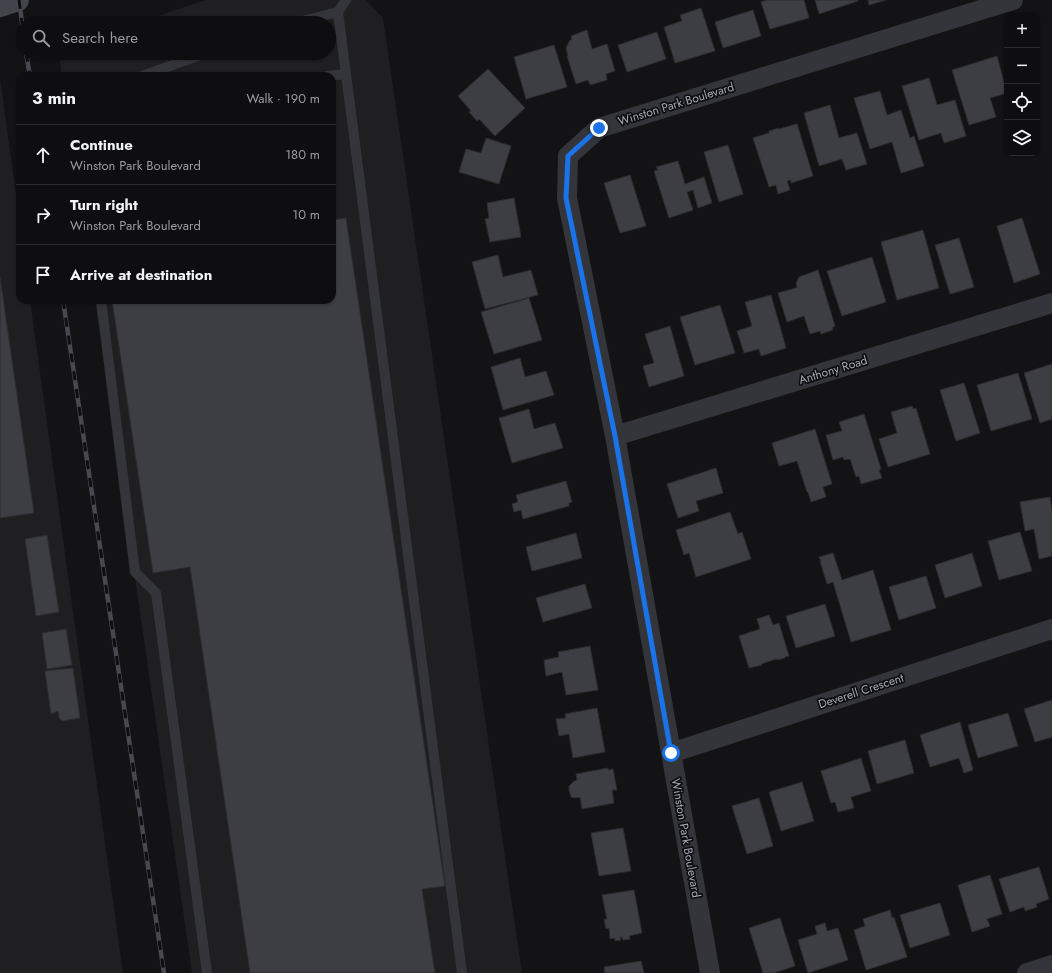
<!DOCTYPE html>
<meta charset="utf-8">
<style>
:root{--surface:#0e0e10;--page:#171719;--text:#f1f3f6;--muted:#9b9c9f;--line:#2e2e30}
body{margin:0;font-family:Jost,sans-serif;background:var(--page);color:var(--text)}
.controls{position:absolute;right:12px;top:12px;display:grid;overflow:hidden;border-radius:8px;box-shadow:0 1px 3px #0004}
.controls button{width:36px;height:36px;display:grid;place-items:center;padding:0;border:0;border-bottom:1px solid var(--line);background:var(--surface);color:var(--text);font:20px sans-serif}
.stop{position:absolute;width:12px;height:12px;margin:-9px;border:3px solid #1a73e8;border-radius:50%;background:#fff}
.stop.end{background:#1a73e8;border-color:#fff;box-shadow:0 1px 4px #0008}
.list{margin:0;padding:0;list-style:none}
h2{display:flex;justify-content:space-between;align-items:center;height:52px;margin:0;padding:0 16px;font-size:17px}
h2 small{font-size:13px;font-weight:400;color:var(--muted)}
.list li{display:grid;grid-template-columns:26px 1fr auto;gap:12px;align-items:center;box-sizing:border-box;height:60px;padding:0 16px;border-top:1px solid var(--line)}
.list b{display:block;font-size:15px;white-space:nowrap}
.list p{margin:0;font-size:13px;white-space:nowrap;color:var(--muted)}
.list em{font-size:13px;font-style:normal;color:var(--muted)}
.icon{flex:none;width:22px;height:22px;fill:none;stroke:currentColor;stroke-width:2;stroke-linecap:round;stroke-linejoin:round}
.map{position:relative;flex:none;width:1052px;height:973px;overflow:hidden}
.search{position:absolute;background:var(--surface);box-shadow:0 1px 3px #0004;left:16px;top:16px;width:320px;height:44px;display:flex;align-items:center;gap:10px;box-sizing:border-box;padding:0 14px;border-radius:22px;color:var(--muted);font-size:15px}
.panel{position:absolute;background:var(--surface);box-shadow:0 1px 3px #0004;left:16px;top:72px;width:320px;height:232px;border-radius:12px}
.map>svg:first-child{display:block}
</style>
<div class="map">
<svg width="1052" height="973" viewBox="0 0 1052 973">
<rect width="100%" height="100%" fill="#131315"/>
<path fill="#1f1f22" d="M205,0H366L383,18L522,973H192L95,300H332V76H62L59,53H329V23H138Z
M0,78L20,224V300H30L123,973H0Z"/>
<path fill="#3d3e43" stroke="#2d2d31" d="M767,0H804L809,18L770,29L761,2Z
M815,0H858V1L819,14Z
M868,0H886L869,5Z
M701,8L715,51L675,63L664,27L682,21L680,15Z
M753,10L761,36L723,48L715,22Z
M587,30L592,49L607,44L615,71L606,74L607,80L590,85L588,80L576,84L567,56H568L566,48L570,40H572L571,36Z
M657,32L666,59L627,72L618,45Z
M554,45L567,87L526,99L514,57Z
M997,56L1007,93L990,98L996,117L969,125L952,70Z
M488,69L525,108L495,136L479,119L477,121L469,112L471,111L458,96Z
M929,78L937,105L955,100L966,136L944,143L941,133L919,140L902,86Z
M880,91L887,115L901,110L910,138L914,136L924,166L901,173L892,142L870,149L854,98Z
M830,105L839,138L857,133L867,164L846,170L842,159L819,166L804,113Z
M797,124L813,176L791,183V180L787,181L790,190L778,194L776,185L769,187L753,138L769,133V131L779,128V129Z
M486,138L511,146L499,184L459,172L466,149L481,153Z
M728,145L743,194L719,202L704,152Z
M678,161L685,184L704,177L712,203L698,208L693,190L687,192L693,210L669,218L654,171L658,170L656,167Z
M630,175L646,226L620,233L604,183Z
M514,198L521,237L490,242L485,219L489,218L487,203Z
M346,218L445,886L422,889L435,973H250L190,567L153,573L112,300H332V220Z
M1022,218L1040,274L1014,283L997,226Z
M923,230L939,288L897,300L881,242Z
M959,238L974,287L950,294L935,245Z
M498,255L503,277L531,270L538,295L485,309L472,262Z
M872,257L886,302L842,316L827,271Z
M818,270L835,326L832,328L833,330L821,334L820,331L810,334L804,316L787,322L778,293L796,288L797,287L796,283L799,277Z
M0,277L34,513L0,518Z
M771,295L786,348L761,356L759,349L744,353L737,331L752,326L745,302Z
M529,298L542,340L494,354L481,312Z
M720,305L735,353L695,365L680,317Z
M670,326L684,376L649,387L643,366L654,363L645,334Z
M520,358L525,377L546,371L554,395L503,410L491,367Z
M1052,364V419L1040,423L1024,373Z
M1018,373L1032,419L991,431L977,385Z
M964,383L980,433L956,441L940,390Z
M912,406L913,409L916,408L930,454L888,467L879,439L897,433L891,412Z
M529,409L534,429L555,423L563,448L512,463L499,418Z
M864,414L881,469L879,470L882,478L861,484L859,476L856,477L850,459L844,460L843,457L833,460L826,435L842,431L839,422Z
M815,429L832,484L823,487L826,497L811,502L808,492H807L797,461L779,466L772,443Z
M716,468L723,493L696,501L699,511L678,518L667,484Z
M566,481L572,502L569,503V506L523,519L521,510L514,512L512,504L518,502L516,495Z
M1050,497L1052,511V556L1039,559L1034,529L1025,531L1020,502Z
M730,512L738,534L742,532L751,559L696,577L689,553L684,555L676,530Z
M1020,532L1032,571L999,580L988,541Z
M576,533L582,558L532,571L526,547Z
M47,535L59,612L36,616L25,539Z
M833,553L842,580L873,570L891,630L851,642L833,582L827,584L820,561H821L819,557Z
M972,553L982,586L945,598L935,565Z
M926,576L936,608L899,620L889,587Z
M585,584L592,608L543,622L536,598Z
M825,604L835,636L796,648L786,616Z
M769,615L773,625L779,623L789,656L785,657V658L777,660L776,659L761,664L762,665L749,668L739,636L760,629L757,619Z
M66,629L72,665L47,669L42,633Z
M590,646L598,690L566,695L562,672L546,676L544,660L559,657L558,652Z
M73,668L80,718L62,721L59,718L58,711L51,714L45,671Z
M1052,700V737L1035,742L1024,709Z
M597,708L605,752L573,758L569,734L559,736L556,719L566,718L565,714Z
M1008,713L1018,746L978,758L968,725Z
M960,722L973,770L964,773L959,758L930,767L920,735Z
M905,740L914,773L877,784L868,751Z
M861,758L871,791L851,797L854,808L838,812L835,802L831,803L821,771Z
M608,768V770L613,769L617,790H612L614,803L582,809L580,797L575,798L571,797L569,790V786L574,781L577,780L576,774Z
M802,782L814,821L781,831L769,792Z
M759,798L773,846L747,854L732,806Z
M623,828L631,871L599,876L591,833Z
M1039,867L1049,899L1036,904L1037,907L1025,911L1024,907L1010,912L999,879Z
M990,875L1002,914L987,919L990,926L972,932L958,885Z
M634,890L642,933L629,936L630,939L623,940L622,937H620L621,940L615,941V938L610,939L609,928L606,929L604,919H607L602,895Z
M940,903L950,935L910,948L900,915Z
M890,910L892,918L894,917L907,957L866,970L854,930L865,926L863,919Z
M780,918L795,966L774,973H763L749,928Z
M825,923L827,931L838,928L848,960L808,973L798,940L817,934L815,926Z
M641,961L644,973H605L604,967Z"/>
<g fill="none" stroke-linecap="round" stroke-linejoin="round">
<path stroke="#34353a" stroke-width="10" d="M346,0L338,12L462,973
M294,23L338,12
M142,76L206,53
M327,76L346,74
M101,300L135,572L156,593L207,973"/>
<path stroke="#34353a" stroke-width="20" d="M615,436L1052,303
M671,753L1052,629
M710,973L615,436L567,198L568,156L599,128L1013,0
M1027,973L1052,965"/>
<path stroke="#42444b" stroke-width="22" d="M0,6L18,0"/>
<g stroke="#474950" stroke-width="4.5">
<path id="rail" d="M19,0L23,30
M26,53L30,76
M63,300L164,973"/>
</g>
<use href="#rail" stroke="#0e0e10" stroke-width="3" stroke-dasharray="9" stroke-linecap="butt"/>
</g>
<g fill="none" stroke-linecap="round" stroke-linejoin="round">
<path stroke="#1a73e8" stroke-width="5" d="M599,128L568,156L566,198L615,436L671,753"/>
</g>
<g text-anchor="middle" stroke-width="3.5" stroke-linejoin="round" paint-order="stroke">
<g font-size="12" fill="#a4aab7" stroke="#0e0e10">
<text transform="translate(676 104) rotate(-17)" y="4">Winston Park Boulevard</text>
<text transform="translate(833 370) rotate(-17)" y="4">Anthony Road</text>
<text transform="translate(861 691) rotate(-18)" y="4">Deverell Crescent</text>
<text transform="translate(686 838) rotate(80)" y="4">Winston Park Boulevard</text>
</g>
</g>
</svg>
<div class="controls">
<button>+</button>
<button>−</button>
<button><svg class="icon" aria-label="locate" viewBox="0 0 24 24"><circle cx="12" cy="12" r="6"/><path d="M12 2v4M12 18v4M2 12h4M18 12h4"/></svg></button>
<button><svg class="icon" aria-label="layers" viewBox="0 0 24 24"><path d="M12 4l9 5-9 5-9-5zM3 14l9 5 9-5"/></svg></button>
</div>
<div class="stop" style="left:671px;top:753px"></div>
<div class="stop end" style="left:599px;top:128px"></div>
<div class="search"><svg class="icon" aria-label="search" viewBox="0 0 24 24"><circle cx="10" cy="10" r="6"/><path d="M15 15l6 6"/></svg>Search here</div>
<section class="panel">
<h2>3 min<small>Walk · 190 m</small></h2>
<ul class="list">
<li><svg class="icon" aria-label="ahead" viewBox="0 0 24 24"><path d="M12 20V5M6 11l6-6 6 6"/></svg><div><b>Continue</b><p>Winston Park Boulevard</p></div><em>180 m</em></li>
<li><svg class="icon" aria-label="right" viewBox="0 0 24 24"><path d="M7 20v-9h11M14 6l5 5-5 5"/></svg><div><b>Turn right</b><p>Winston Park Boulevard</p></div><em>10 m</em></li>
<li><svg class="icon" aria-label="arrive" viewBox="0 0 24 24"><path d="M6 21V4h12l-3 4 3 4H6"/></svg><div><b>Arrive at destination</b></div></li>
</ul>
</section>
</div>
